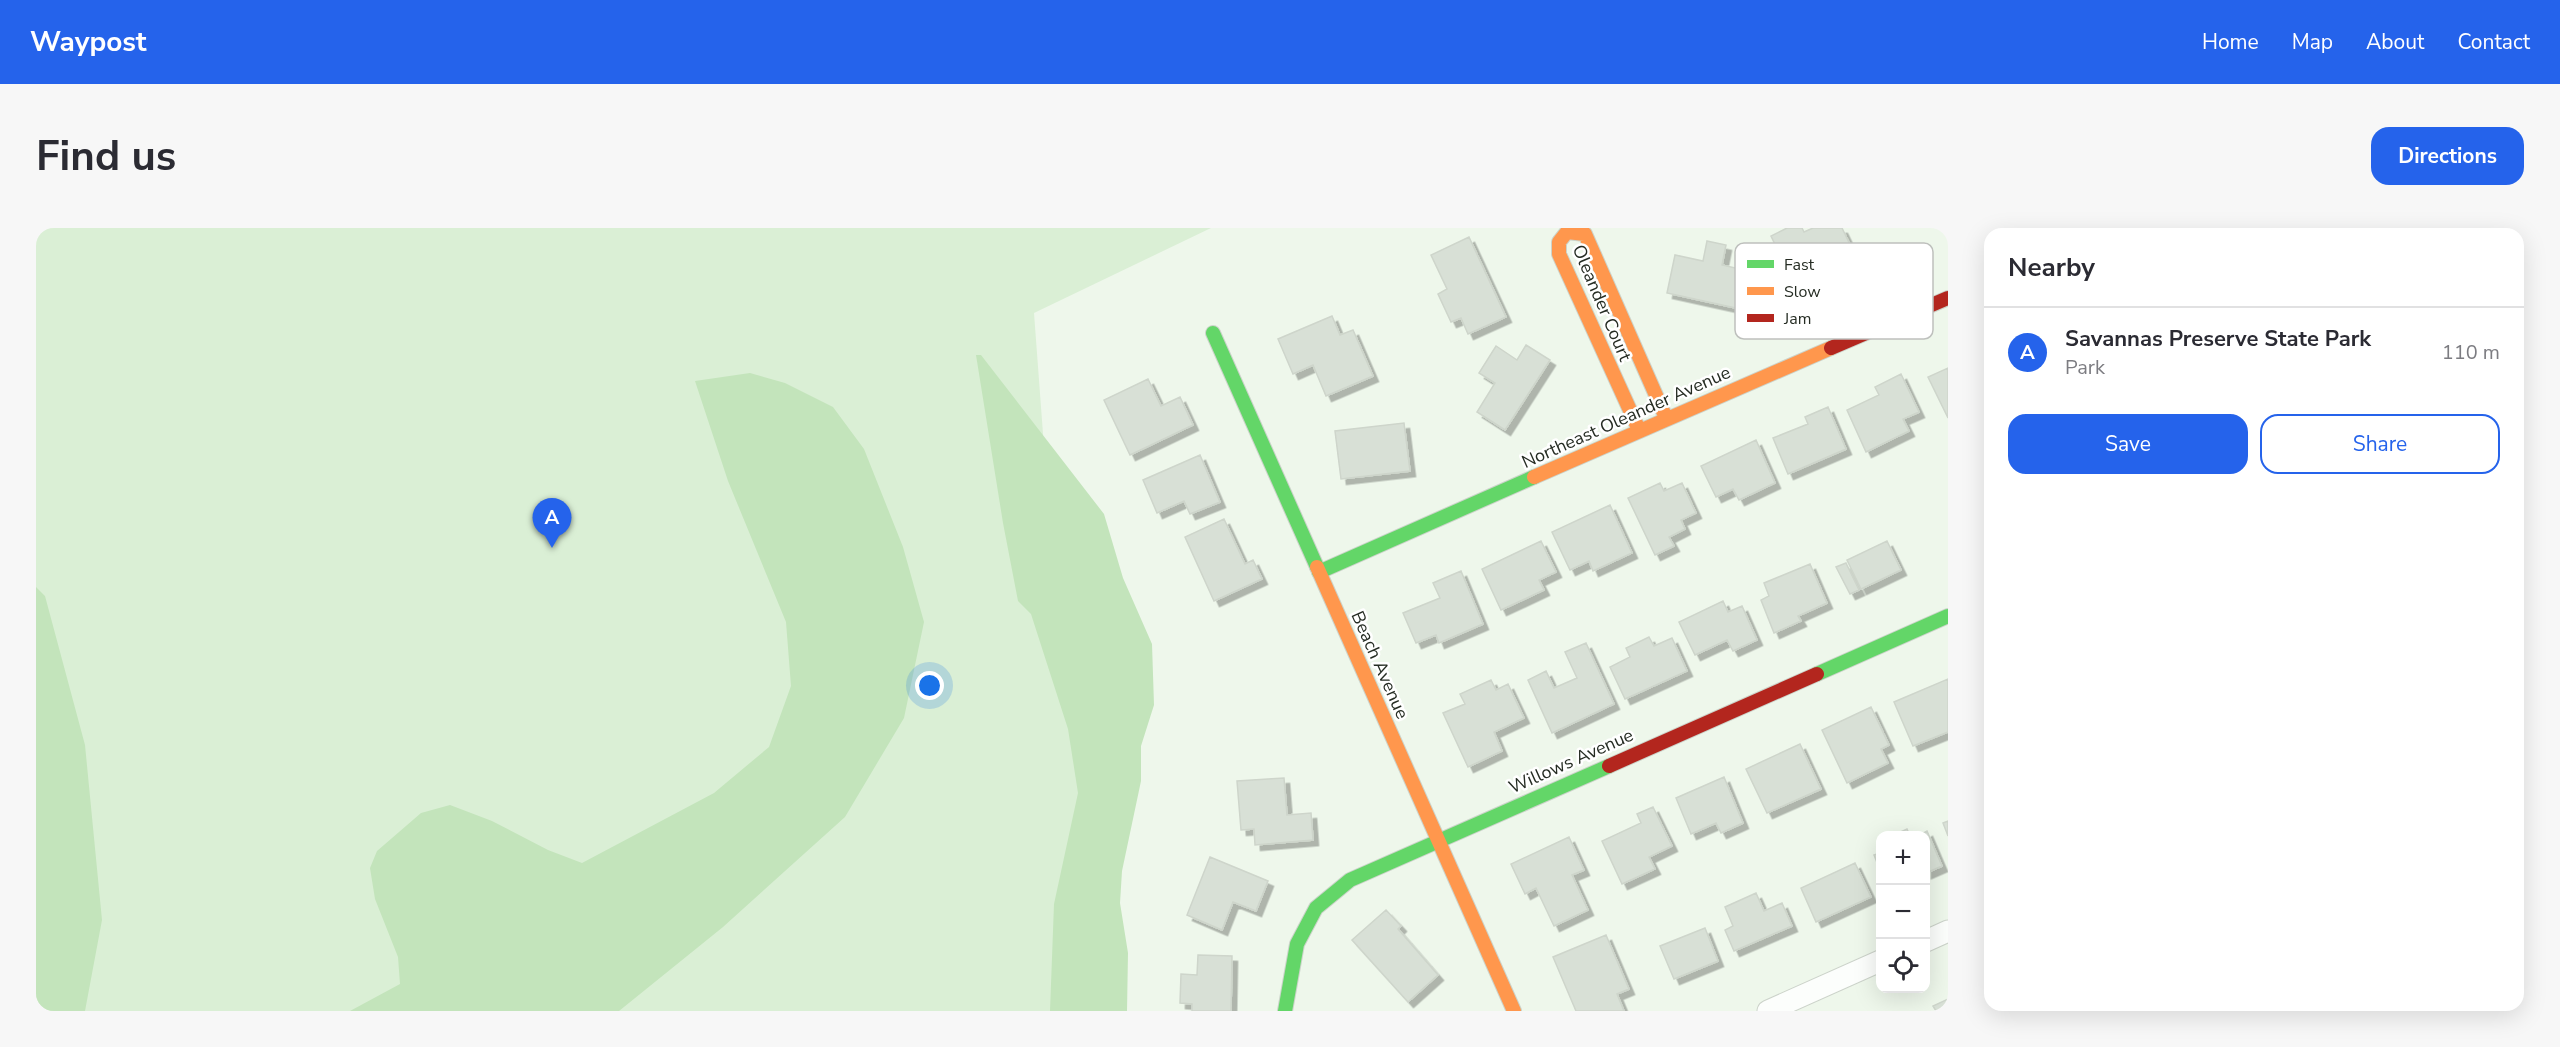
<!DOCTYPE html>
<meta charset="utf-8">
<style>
:root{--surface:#fff;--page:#f7f7f7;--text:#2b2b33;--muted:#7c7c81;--line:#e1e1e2;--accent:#2563eb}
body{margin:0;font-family:"Nunito Sans",sans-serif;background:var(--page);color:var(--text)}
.controls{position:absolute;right:18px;bottom:18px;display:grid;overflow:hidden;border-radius:12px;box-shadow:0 6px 24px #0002}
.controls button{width:54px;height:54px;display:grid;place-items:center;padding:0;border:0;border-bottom:2px solid var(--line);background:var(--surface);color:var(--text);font:30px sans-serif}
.you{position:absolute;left:894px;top:458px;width:21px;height:21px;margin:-15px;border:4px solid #fff;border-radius:50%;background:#1a73e8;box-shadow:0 0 0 9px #1a73e833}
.badge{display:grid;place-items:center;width:39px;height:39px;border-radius:50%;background:var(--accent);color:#fff;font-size:20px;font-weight:700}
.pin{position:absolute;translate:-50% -50px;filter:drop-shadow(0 2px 3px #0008)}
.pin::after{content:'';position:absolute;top:32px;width:21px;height:18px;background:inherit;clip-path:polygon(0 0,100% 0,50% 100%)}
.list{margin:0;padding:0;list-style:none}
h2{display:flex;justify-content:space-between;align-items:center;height:78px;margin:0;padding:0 24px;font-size:26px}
h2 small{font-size:20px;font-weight:400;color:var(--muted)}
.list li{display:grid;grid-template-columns:39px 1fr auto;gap:18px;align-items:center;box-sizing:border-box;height:90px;padding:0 24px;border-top:2px solid var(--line)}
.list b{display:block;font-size:22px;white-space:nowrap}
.list p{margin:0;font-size:20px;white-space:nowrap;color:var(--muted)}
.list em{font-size:20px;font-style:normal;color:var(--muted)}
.actions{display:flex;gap:12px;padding:18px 24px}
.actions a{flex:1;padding:14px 0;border:2px solid var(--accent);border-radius:18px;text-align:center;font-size:21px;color:var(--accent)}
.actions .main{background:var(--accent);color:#fff}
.icon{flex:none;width:33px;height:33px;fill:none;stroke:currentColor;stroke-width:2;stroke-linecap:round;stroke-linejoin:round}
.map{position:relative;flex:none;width:1912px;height:783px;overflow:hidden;border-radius:18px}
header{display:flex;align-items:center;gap:36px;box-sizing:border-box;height:84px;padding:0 30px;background:var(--accent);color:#fff}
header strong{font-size:28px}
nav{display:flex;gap:33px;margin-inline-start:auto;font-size:21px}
.intro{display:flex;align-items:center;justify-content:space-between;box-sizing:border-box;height:144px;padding:0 36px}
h1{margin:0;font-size:42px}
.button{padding:15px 27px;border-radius:18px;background:var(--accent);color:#fff;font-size:21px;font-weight:700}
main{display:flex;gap:36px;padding:0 36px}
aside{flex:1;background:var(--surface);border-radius:18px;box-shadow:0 6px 24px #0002}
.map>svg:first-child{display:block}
</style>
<header>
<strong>Waypost</strong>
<nav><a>Home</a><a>Map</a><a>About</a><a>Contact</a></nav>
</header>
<div class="intro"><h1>Find us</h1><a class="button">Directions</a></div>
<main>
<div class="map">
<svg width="1912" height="783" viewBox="0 0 1912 783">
<defs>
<filter id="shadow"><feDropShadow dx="5.5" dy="5.5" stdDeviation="0" flood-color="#0004"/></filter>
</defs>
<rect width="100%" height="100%" fill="#eef7eb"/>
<path fill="#daefd5" d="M0,0H1175L998,85L1010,246L1082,783H0Z"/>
<path fill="#c3e4bb" d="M940,127H945L1068,286L1087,350L1116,416L1118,477L1105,518V553L1086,643L1084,675L1092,725L1091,783H1014L1018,676L1042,565L1032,501L995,386L982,373L967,295Z
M714,145L749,155L797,179L828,221L867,319L888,394L868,490L809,589L687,699L583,783H314L364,756L362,729L339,671L334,640L341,623L385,585L414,577L456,593L512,622L546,635L678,565L733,519L755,458L750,394L692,253L659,153Z
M0,359L9,368L49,517L66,692L49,783H0Z"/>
<path fill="#d8e0d6" stroke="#ced5cb" stroke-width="1.5" filter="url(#shadow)" d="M1751,0H1766L1768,4L1777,0H1806L1820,29L1800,38L1797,31L1755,50L1735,8Z
M1433,9L1470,89L1432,106L1425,90L1415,94L1402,66L1411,61L1395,27Z
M1671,13L1690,17L1686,37L1717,44L1709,82L1631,65L1639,27L1667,33Z
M1296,88L1304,107L1317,102L1337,148L1290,168L1277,137L1257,146L1242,111Z
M1490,117L1514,132L1469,202L1441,184L1459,155L1443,145L1460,118L1481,132Z
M1912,140V190L1892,149Z
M1865,146L1883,184L1867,191L1873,203L1830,224L1811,182L1843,167L1839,159Z
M1112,151L1125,178L1144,169L1157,197L1094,227L1068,172Z
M1792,179L1810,221L1752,246L1737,210L1772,196L1769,189Z
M1368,195L1374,243L1305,251L1299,203Z
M1720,212L1739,255L1703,272L1697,261L1680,269L1665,238Z
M1164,227L1184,274L1154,286L1148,273L1121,285L1107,252Z
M1624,255L1628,263L1646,255L1660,285L1645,292L1649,301L1633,309L1638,318L1619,327L1592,270Z
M1574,277L1596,325L1557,343L1553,333L1534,342L1516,304Z
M1188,291L1209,336L1217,332L1226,351L1178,373L1149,309Z
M1505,313L1520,344L1503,352L1508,362L1465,382L1446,341Z
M1851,313L1865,342L1825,361L1811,332Z
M1810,335L1823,362L1814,366L1800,339Z
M1774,336L1791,375L1762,388L1765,393L1738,405L1725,372L1733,368L1728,355Z
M1425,343L1447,396L1403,415L1400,407L1380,415L1367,385L1404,370L1397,355Z
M1687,373L1692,384L1706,378L1721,412L1697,423L1691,412L1659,427L1643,394Z
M1613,409L1618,418L1636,410L1651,443L1589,471L1574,439L1594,429L1590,420Z
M1550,415L1578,476L1516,505L1492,452L1510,443L1518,460L1541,450L1529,424Z
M1912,451V504L1877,518L1858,474Z
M1455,452L1460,462L1472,456L1488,490L1458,504L1466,523L1432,539L1407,485L1429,476L1424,466Z
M1835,479L1853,517L1845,521L1852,535L1811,555L1786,502Z
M1764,516L1785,561L1731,585L1710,541Z
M1688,549L1707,595L1685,605L1680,595L1655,606L1640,570Z
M1248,550L1251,587L1275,585L1277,612L1219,617L1218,601L1205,602L1201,553Z
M1617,579L1636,618L1613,629L1619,641L1586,656L1566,613L1605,595L1601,586Z
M1912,593V608L1907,595Z
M1871,601L1874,608H1856Z
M1891,603L1906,638L1890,645V608H1882Z
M1533,609L1548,642L1536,647L1552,682L1518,698L1500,660L1489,666L1475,636Z
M1844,625V642L1838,627Z
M1174,629L1232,653L1220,683L1197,674L1186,702L1151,687Z
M1819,635L1835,669L1780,694L1765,660Z
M1720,665L1728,683L1746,675L1756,698L1698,723L1689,702L1697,698L1689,679Z
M1350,682L1365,698L1362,701L1402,747L1372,774L1316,712Z
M1669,700L1682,733L1638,751L1624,718Z
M1570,707L1593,761L1581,766L1588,783H1540L1517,729Z
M1162,727L1196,728L1195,783H1156V776L1144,775L1145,746L1161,747Z
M1912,771V783H1900L1897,778Z"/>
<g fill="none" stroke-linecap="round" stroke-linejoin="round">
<g stroke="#ccd3ca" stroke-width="23">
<path id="street" d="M1890,713L1912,703
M1732,783L1844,733"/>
</g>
<g stroke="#ccd3ca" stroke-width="16">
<path id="fast" d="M1177,105L1281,339
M1283,344L1498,249
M1781,446L1912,388
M1249,783L1261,716L1280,680L1314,652L1573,538"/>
</g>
<g stroke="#ccd3ca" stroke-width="16">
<path id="slow" d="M1603,202L1523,26V14L1531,4L1549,6L1630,190
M1498,249L1795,120
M1281,339L1478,783"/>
</g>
<g stroke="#ccd3ca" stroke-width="16">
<path id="jam" d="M1795,120L1912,70
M1573,538L1781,446"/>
</g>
<use href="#street" stroke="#fcfefc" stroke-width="21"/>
<use href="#fast" stroke="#63d668" stroke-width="14"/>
<use href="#slow" stroke="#ff974d" stroke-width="14"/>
<use href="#jam" stroke="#b3261e" stroke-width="14"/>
</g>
<g text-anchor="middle" stroke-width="5" stroke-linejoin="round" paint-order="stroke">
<g font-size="18" fill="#252c23" stroke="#fff">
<text transform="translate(1566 75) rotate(67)" y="6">Oleander Court</text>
<text transform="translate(1590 189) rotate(-24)" y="6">Northeast Oleander Avenue</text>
<text transform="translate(1344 437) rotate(66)" y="6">Beach Avenue</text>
<text transform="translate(1535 533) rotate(-24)" y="6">Willows Avenue</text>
</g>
</g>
<rect x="1699" y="15" width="198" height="96" rx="9" fill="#fff" stroke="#bec0bd" stroke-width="1.5"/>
<rect x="1711" y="32" width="27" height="8" fill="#63d668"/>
<rect x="1711" y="59" width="27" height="8" fill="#ff974d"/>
<rect x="1711" y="86" width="27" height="8" fill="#b3261e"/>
<g font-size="16" fill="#252c23">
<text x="1748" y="42">Fast</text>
<text x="1748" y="69">Slow</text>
<text x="1748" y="96">Jam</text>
</g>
</svg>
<div class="controls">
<button>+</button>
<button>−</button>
<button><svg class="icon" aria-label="locate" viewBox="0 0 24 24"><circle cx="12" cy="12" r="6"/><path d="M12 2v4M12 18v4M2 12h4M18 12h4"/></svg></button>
</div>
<div class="you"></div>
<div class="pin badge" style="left:516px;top:320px">A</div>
</div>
<aside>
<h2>Nearby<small></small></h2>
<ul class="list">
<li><span class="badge">A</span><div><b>Savannas Preserve State Park</b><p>Park</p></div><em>110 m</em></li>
</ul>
<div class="actions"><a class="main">Save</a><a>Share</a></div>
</aside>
</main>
